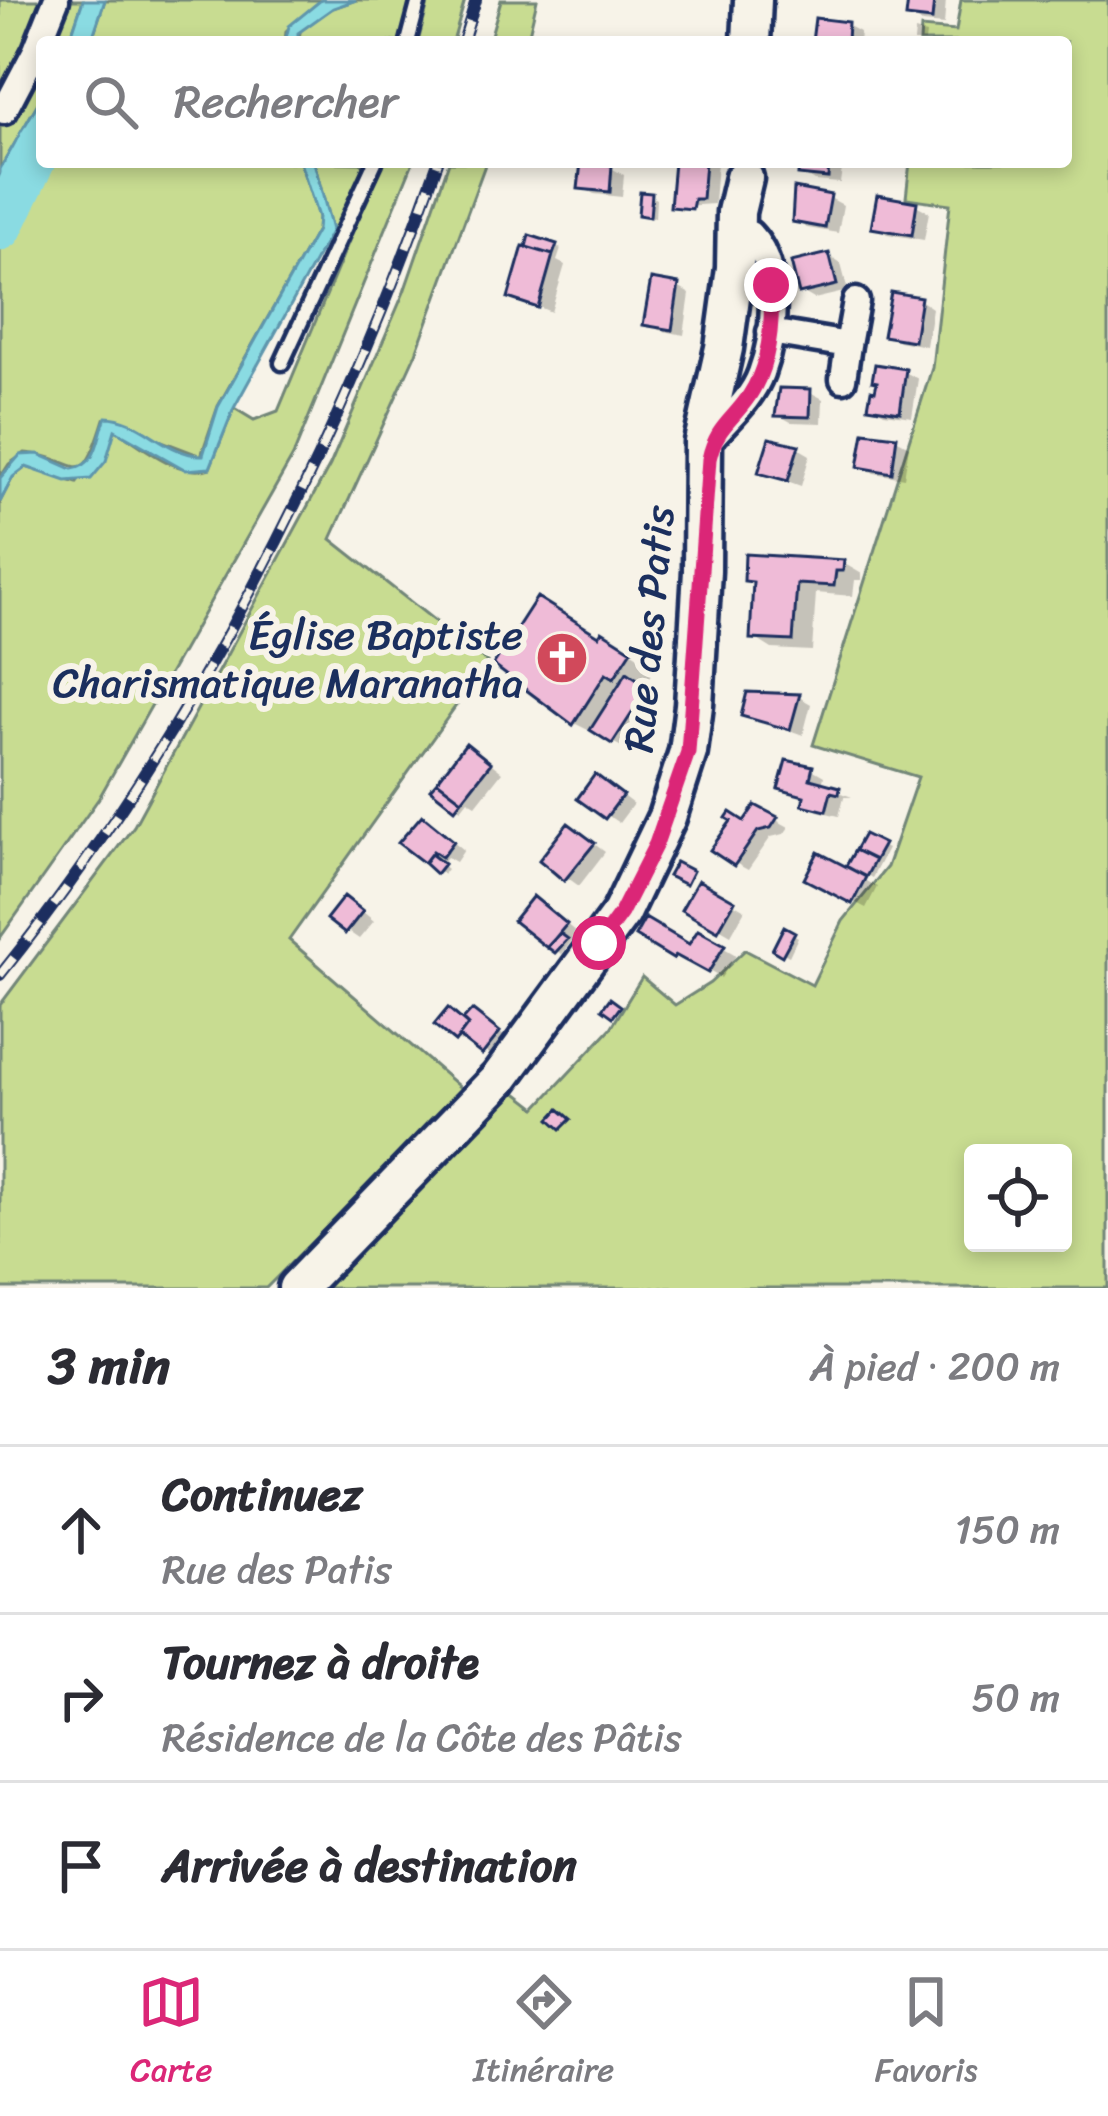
<!DOCTYPE html>
<html lang="fr">
<meta charset="utf-8">
<style>
:root{--surface:#fff;--page:#f7f7f7;--text:#2b2b33;--muted:#7c7c81;--line:#e1e1e2;--accent:#db2777}
body{margin:0;font-family:Sriracha,sans-serif;background:var(--page);color:var(--text)}
.controls{position:absolute;right:36px;bottom:36px;display:grid;overflow:hidden;border-radius:12px;box-shadow:0 6px 18px #0003}
.controls button{width:108px;height:108px;display:grid;place-items:center;padding:0;border:0;border-bottom:3px solid var(--line);background:var(--surface);color:var(--text);font:60px sans-serif}
.stop{position:absolute;width:36px;height:36px;margin:-27px;border:9px solid #db2777;border-radius:50%;background:#fff}
.stop.end{background:#db2777;border-color:#fff;box-shadow:0 3px 12px #0008}
.list{margin:0;padding:0;list-style:none}
h2{display:flex;justify-content:space-between;align-items:center;height:156px;margin:0;padding:0 48px;font-size:51px}
h2 small{font-size:39px;font-weight:400;color:var(--muted)}
.list li{display:grid;grid-template-columns:78px 1fr auto;gap:36px;align-items:center;box-sizing:border-box;height:168px;padding:0 48px;border-top:3px solid var(--line)}
.list b{display:block;font-size:45px;white-space:nowrap}
.list p{margin:0;font-size:39px;white-space:nowrap;color:var(--muted)}
.list em{font-size:39px;font-style:normal;color:var(--muted)}
.icon{flex:none;width:66px;height:66px;fill:none;stroke:currentColor;stroke-width:2;stroke-linecap:round;stroke-linejoin:round}
.map{position:relative;flex:none;width:1108px;height:1288px;overflow:hidden}
.search{position:absolute;background:var(--surface);box-shadow:0 6px 18px #0003;left:36px;right:36px;top:36px;height:132px;display:flex;align-items:center;gap:30px;box-sizing:border-box;padding:0 42px;border-radius:12px;color:var(--muted);font-size:45px}
.sheet{height:660px;background:var(--surface)}
nav{display:flex;justify-content:space-around;align-items:center;box-sizing:border-box;height:168px;border-top:3px solid var(--line);background:var(--surface);font-size:33px;color:var(--muted)}
nav a{display:grid;justify-items:center;gap:6px}
nav .on{color:var(--accent)}
.map>svg:first-child{display:block}
</style>
<div class="map">
<svg width="1108" height="1288" viewBox="0 0 1108 1288">
<rect width="100%" height="100%" fill="#f7f3e8"/>
<filter id="ink" filterUnits="userSpaceOnUse"><feTurbulence type="fractalNoise" baseFrequency=".00833" numOctaves="2"/><feDisplacementMap in="SourceGraphic" scale="24" xChannelSelector="R" yChannelSelector="G"/><feConvolveMatrix kernelMatrix="1 2 1 2 8 2 1 2 1" color-interpolation-filters="sRGB"/></filter>
<g filter="url(#ink)">
<path fill="#c8dc91" stroke="#728678" stroke-width="3" fill-rule="evenodd" d="M0,0H83L69,42H42V96L0,169Z
M105,0H321L286,31L285,42H91Z
M356,0H415L402,42H298L301,28L333,8Z
M429,0H465L453,42H418Z
M501,0H537L527,42H489Z
M961,0H1108V1288H325L514,1091L536,1108L611,1028L642,977L675,1005L710,983L745,950L812,985L843,921L887,867L918,777L813,745L932,368L950,204L906,198L910,162H1066V42H920L921,28L956,31ZM973,1153H1063V1243H973Z
M42,139V162H300L318,217L317,230L218,406L201,456L104,419C80,498 80,456 25,453L9,464L0,478V227Z
M314,162L364,163L343,222L332,230Z
M382,162H413L293,456L99,798L0,938V502L13,477L26,467L77,483L116,430C143,446 179,479 210,468L234,408L254,420L278,411Z
M449,162H486L416,353L331,539L487,662L289,940L463,1090L266,1288H0V1005L134,826L330,465L404,292Z"/>
<path fill="#8adbe2" stroke="#5e96ad" stroke-width="3" d="M83,0H105L91,42H69Z
M321,0H356L333,8L298,33V42H285L289,26Z
M42,96V139L0,227V169Z
M300,162H314L332,230L234,408L210,468L186,470L115,430L106,461L91,479L66,481L26,467L13,477L0,502V478L20,455L38,454L72,469C99,465 97,437 106,417C141,417 168,457 203,455L218,407L317,230L318,217Z"/>
<path fill="#0003" d="M911,0H946L944,25L922,23L910,15Z
M847,25L860,32L859,42H815Z
M915,31L926,34L925,42H914Z
M677,162H717L714,204L682,206V211L673,206Z
M803,162H843L840,183L814,181L801,173Z
M611,168L624,175L622,197L594,194L581,187Z
M651,196L656,199L655,218L647,216Z
M830,198L843,205L838,233L807,228L795,221Z
M916,205L929,212L924,240L887,234L874,226Z
M556,246L561,249L557,261L565,265L551,312L512,296Z
M829,256L841,264L848,291L814,299L802,292Z
M678,287L690,294L684,335L659,330L646,323Z
M920,300L932,308L926,346L899,341L887,334Z
M905,372L918,379L912,417L884,413L872,406Z
M810,392L823,399L822,423L791,422L778,415Z
M896,439L909,446L904,478L874,473L862,466Z
M798,448L810,455L801,486L762,472Z
M843,563L862,574V580H855L853,596L816,593L812,651L772,649L753,637L756,584L747,579Z
M600,639L629,650L656,668L644,686L660,696L626,749L574,723Z
M799,697L811,704L803,735L744,714Z
M479,754L502,772L476,805L468,800L461,809L456,806Z
M812,769L824,776L822,786L852,797H844L839,816L818,811L805,804L807,798L781,787Z
M608,785L633,804L619,823L582,798Z
M756,809L789,827L784,834L771,837L748,870L735,863L745,824Z
M435,826L464,850L456,862L447,857L441,864L447,869L443,874L403,843Z
M581,834L605,852L579,886L543,860Z
M865,838L887,849L872,878L850,865Z
M819,856L877,887L866,908L808,878Z
M700,884L745,910L731,935L686,909Z
M357,907L374,921L359,939L330,919Z
M546,907L577,933L562,954L548,946Z
M786,930L798,937L789,956L776,949Z
M700,934L736,955L721,978L688,959L686,963L639,935L690,948Z
M472,1013L511,1041L496,1059L465,1038L461,1042L456,1040Z"/>
<g fill="none" stroke-linecap="round" stroke-linejoin="round">
<path stroke="#8adbe2" stroke-width="45" d="M0,228L42,142"/>
</g>
<path fill="#efbbd7" stroke="#1b2f5e" stroke-width="3" d="M908,0H934L932,20L906,17Z
M815,18L848,22L847,42H812Z
M581,162L612,165L610,192L578,189Z
M674,162H705L702,199H694L692,209L670,207Z
M799,162H829L828,178L798,175Z
M794,188L831,195L825,228L792,222Z
M640,192L652,193L650,217L638,215Z
M877,195L917,202L912,235L871,228Z
M529,235L557,244L553,255L526,247Z
M523,246L553,255L538,308L508,298Z
M829,253L837,285L799,294L791,262Z
M651,279L679,284L672,330L643,325Z
M891,292L921,297L914,341L883,336Z
M875,364L906,369L900,412L868,407L871,390L875,391L877,382L872,381Z
M779,388L811,389L810,417L775,416Z
M864,432L897,436L892,473L858,467Z
M769,438L799,445L788,481L758,473Z
M745,554L844,560L843,571H836L834,586L797,584L793,641L750,639L753,582L744,581Z
M537,597L599,636L602,631L632,650L614,678L606,673L573,725L493,665Z
M627,672L649,687L612,744L590,730Z
M747,692L800,694L790,730L741,716Z
M466,743L491,763L462,800L437,781Z
M786,760L813,766L810,779L840,787L839,794L831,792L826,811L802,805L804,796L778,789Z
M595,774L623,795L605,819L577,799Z
M437,781L462,800L455,809L430,789Z
M755,805L778,817L771,828L758,831L734,866L710,850L731,821L726,818L730,812L744,821Z
M422,815L454,841L442,857L433,851L424,863L398,843Z
M568,823L595,843L564,881L539,860Z
M864,834L884,844L875,860L855,850Z
M855,850L875,860L866,877L846,866Z
M818,852L866,877L852,904L804,879Z
M431,854L444,864L436,874L424,863Z
M676,862L693,871L686,885L668,876Z
M698,880L735,901L718,931L681,910Z
M344,896L363,911L345,934L326,919Z
M533,896L567,924L547,948L513,921Z
M645,918L689,944L698,930L725,945L708,973L675,955L673,959L635,936Z
M784,926L795,932L782,956L772,950Z
M560,933L568,939L555,953L547,947Z
M610,998L621,1006L613,1017L602,1009Z
M448,1008L468,1025L455,1042L434,1025Z
M472,1010L500,1032L482,1055L459,1037L468,1025L463,1020Z
M559,1109L571,1119L561,1129L550,1119Z"/>
<g fill="none" stroke-linecap="round" stroke-linejoin="round">
<g stroke="#1b2f5e" stroke-width="21">
<path id="lane" d="M408,42L419,0
M282,363L375,162"/>
</g>
<g stroke="#1b2f5e" stroke-width="33">
<path id="street" d="M4,111L36,50L56,0
M770,332L848,345L856,301
M843,379L848,345
M714,435C731,416 752,398 761,373C776,333 781,266 750,234"/>
</g>
<g stroke="#1b2f5e" stroke-width="45">
<path id="secondary" d="M751,42L753,0
M297,1288L499,1079L621,913L667,817L688,752L694,705L702,571L703,442L724,348L735,268L736,212L744,178"/>
</g>
<use href="#lane" stroke="#f7f3e8" stroke-width="12"/>
<use href="#street" stroke="#f7f3e8" stroke-width="24"/>
<use href="#secondary" stroke="#f7f3e8" stroke-width="36"/>
<g stroke="#1b2f5e" stroke-width="12">
<path id="rail" d="M463,42L476,0
M0,975C192,736 337,450 438,162"/>
</g>
<use href="#rail" stroke="#f7f3e8" stroke-width="8" stroke-dasharray="22" stroke-linecap="butt"/>
</g>
</g>
<g fill="none" stroke-linecap="round" stroke-linejoin="round" filter="url(#ink)">
<path stroke="#db2777" stroke-width="15" d="M599,943L621,913L656,844L688,752L709,459C716,427 732,421 749,396C770,365 773,322 771,285"/>
</g>
<defs>
<g id="church-disc" transform="scale(2.7)"><circle r="9.5" fill="#d1495b" stroke="#f7f3e8"/><path d="M-1.2-6h2.4v3.5h3.3v2.4h-3.3V6h-2.4V-.1h-3.3v-2.4h3.3Z" fill="#fff"/></g>
</defs>
<g fill-rule="evenodd">
<use href="#church-disc" x="562" y="658"/>
</g>
<g text-anchor="middle" stroke-width="12" stroke-linejoin="round" paint-order="stroke">
<g font-size="42" fill="#1b2f5e" stroke="#f7f3e8">
<text transform="translate(648 629) rotate(-85)" y="15">Rue des Patis</text>
</g>
<g font-size="42" fill="#1b2f5e" stroke="#f7f3e8" text-anchor="end">
<text x="523" y="649">Église Baptiste<tspan x="523" dy="48">Charismatique Maranatha</tspan></text>
</g>
</g>
</svg>
<div class="controls">
<button><svg class="icon" aria-label="locate" viewBox="0 0 24 24"><circle cx="12" cy="12" r="6"/><path d="M12 2v4M12 18v4M2 12h4M18 12h4"/></svg></button>
</div>
<div class="stop" style="left:599px;top:943px"></div>
<div class="stop end" style="left:771px;top:285px"></div>
<div class="search"><svg class="icon" aria-label="search" viewBox="0 0 24 24"><circle cx="10" cy="10" r="6"/><path d="M15 15l6 6"/></svg>Rechercher</div>
</div>
<section class="sheet">
<h2>3 min<small>À pied · 200 m</small></h2>
<ul class="list">
<li><svg class="icon" aria-label="ahead" viewBox="0 0 24 24"><path d="M12 20V5M6 11l6-6 6 6"/></svg><div><b>Continuez</b><p>Rue des Patis</p></div><em>150 m</em></li>
<li><svg class="icon" aria-label="right" viewBox="0 0 24 24"><path d="M7 20v-9h11M14 6l5 5-5 5"/></svg><div><b>Tournez à droite</b><p>Résidence de la Côte des Pâtis</p></div><em>50 m</em></li>
<li><svg class="icon" aria-label="arrive" viewBox="0 0 24 24"><path d="M6 21V4h12l-3 4 3 4H6"/></svg><div><b>Arrivée à destination</b></div></li>
</ul>
</section>
<nav>
<a class="on"><svg class="icon" aria-label="map" viewBox="0 0 24 24"><path d="M3 6l6-2 6 2 6-2v14l-6 2-6-2-6 2zM9 4v14M15 6v14"/></svg>Carte</a>
<a><svg class="icon" aria-label="directions" viewBox="0 0 24 24"><path d="M12 3l9 9-9 9-9-9zM9 14v-3h6M13 9l2 2-2 2"/></svg>Itinéraire</a>
<a><svg class="icon" aria-label="saved" viewBox="0 0 24 24"><path d="M7 4h10v16l-5-4-5 4z"/></svg>Favoris</a>
</nav>
